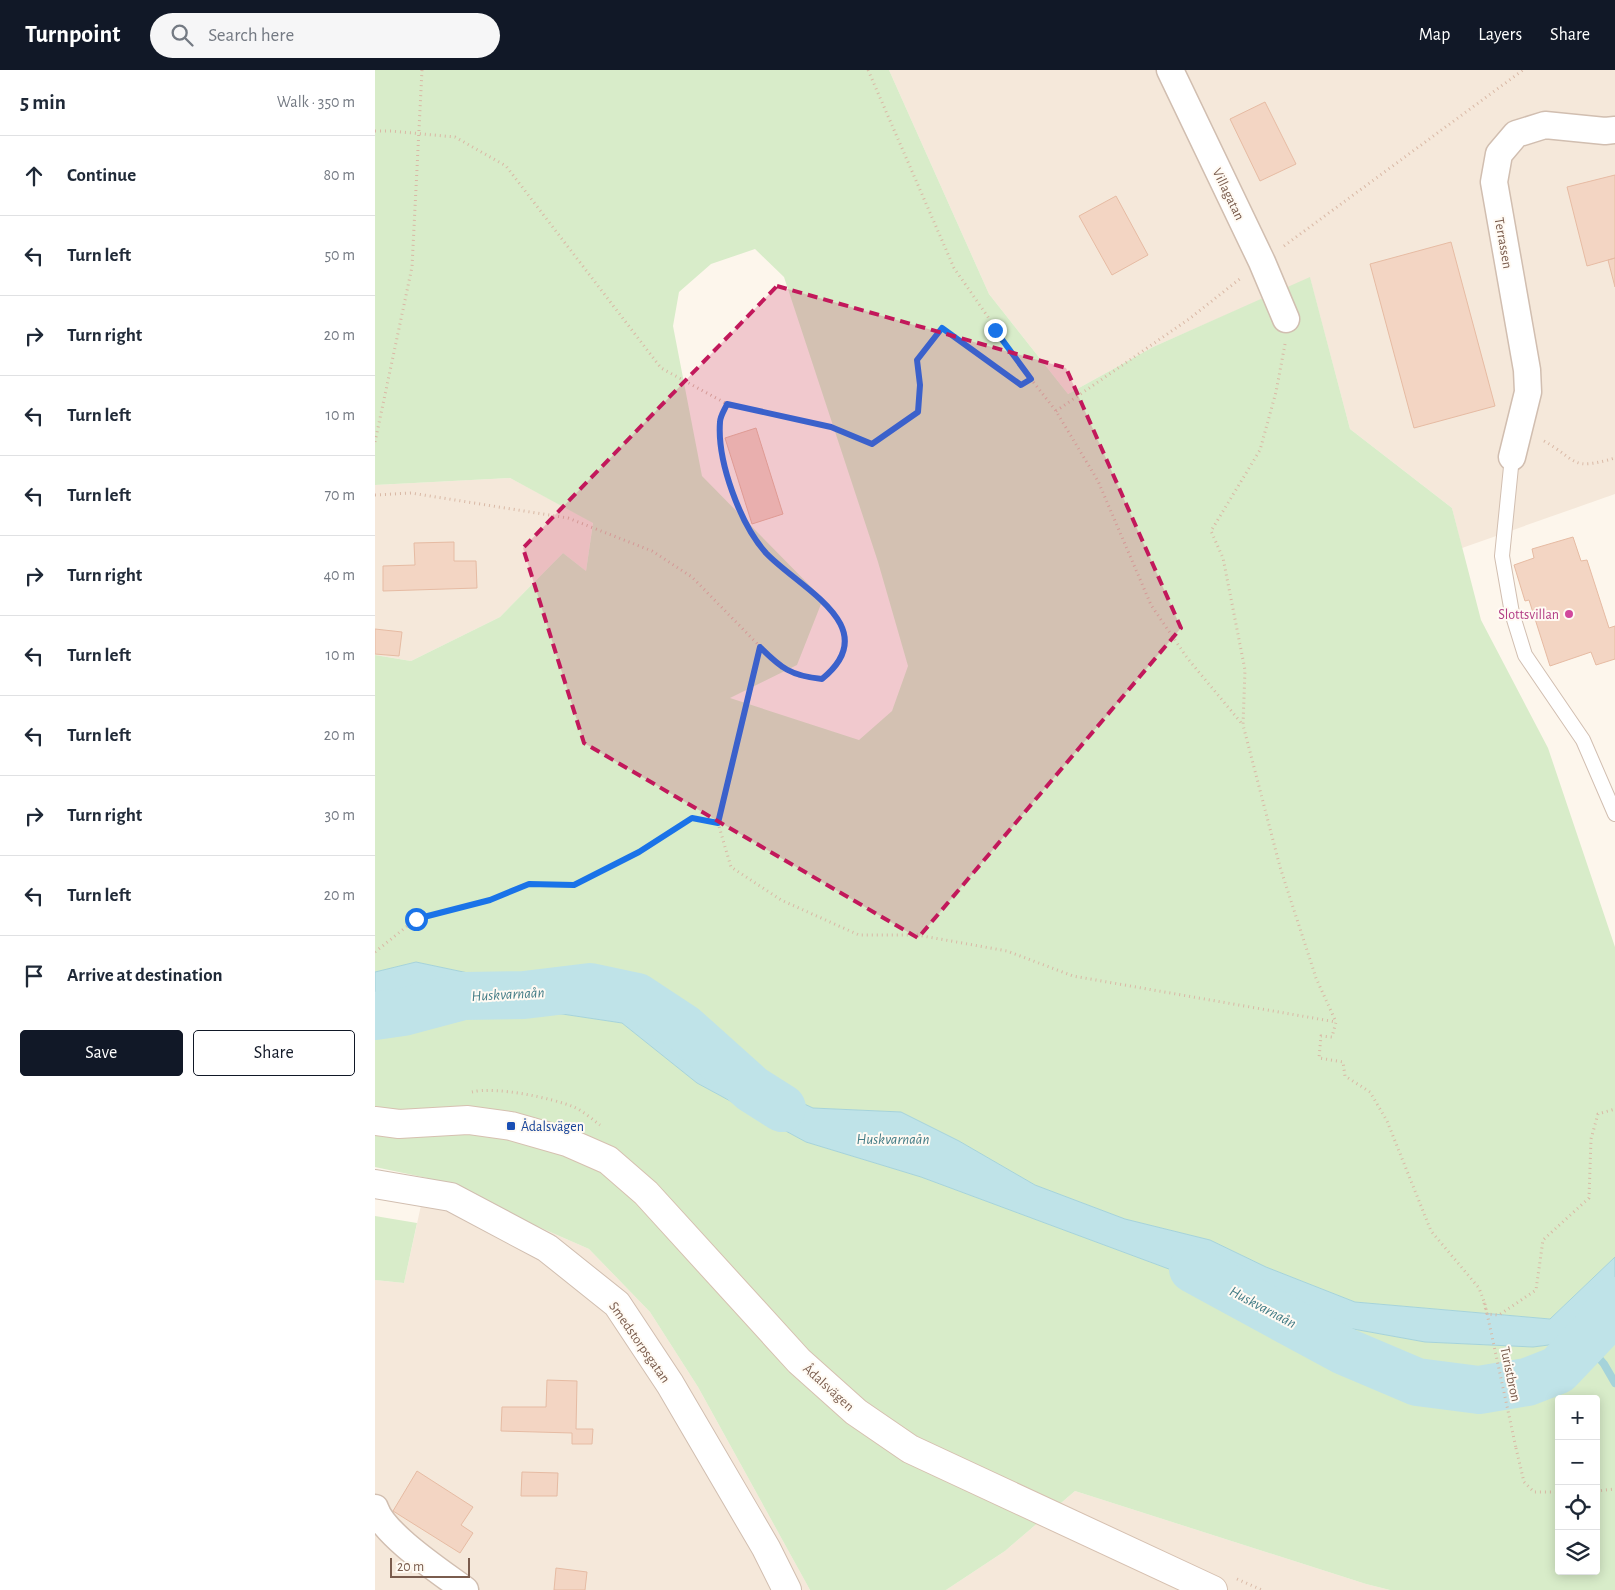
<!DOCTYPE html>
<meta charset="utf-8">
<style>
:root{--surface:#fff;--page:#f6f6f7;--text:#1f2937;--muted:#747a83;--line:#e0e1e3;--accent:#111827}
body{margin:0;font-family:"Alegreya Sans",sans-serif;background:var(--page);color:var(--text)}
.controls{position:absolute;right:15px;bottom:15px;display:grid;overflow:hidden;border-radius:5px;box-shadow:0 2px 12px #0003}
.controls button{width:45px;height:45px;display:grid;place-items:center;padding:0;border:0;border-bottom:1px solid var(--line);background:var(--surface);color:var(--text);font:25px sans-serif}
.scale{position:absolute;left:15px;bottom:12px;width:80px;box-sizing:border-box;padding-left:5px;border:2px solid #7a5c4d;border-top:0;font-size:14px;line-height:18px;white-space:nowrap;color:#7a5c4d;-webkit-text-stroke:4px #fffaf3;paint-order:stroke}
.stop{position:absolute;width:15px;height:15px;margin:-11px;border:4px solid #1a73e8;border-radius:50%;background:#fff}
.stop.end{background:#1a73e8;border-color:#fff;box-shadow:0 1px 5px #0008}
.list{margin:0;padding:0;list-style:none}
h2{display:flex;justify-content:space-between;align-items:center;height:65px;margin:0;padding:0 20px;font-size:21px}
h2 small{font-size:16px;font-weight:400;color:var(--muted)}
.list li{display:grid;grid-template-columns:32px 1fr auto;gap:15px;align-items:center;box-sizing:border-box;height:80px;padding:0 20px;border-top:1px solid var(--line)}
.list b{display:block;font-size:19px;white-space:nowrap}
.list em{font-size:16px;font-style:normal;color:var(--muted)}
.actions{display:flex;gap:10px;padding:15px 20px}
.actions a{flex:1;padding:11px 0;border:1px solid var(--accent);border-radius:5px;text-align:center;font-size:18px;color:var(--accent)}
.actions .main{background:var(--accent);color:#fff}
.icon{flex:none;width:28px;height:28px;fill:none;stroke:currentColor;stroke-width:2;stroke-linecap:round;stroke-linejoin:round}
.map{position:relative;flex:none;width:1240px;height:1520px;overflow:hidden}
header{display:flex;align-items:center;gap:30px;box-sizing:border-box;height:70px;padding:0 25px;background:var(--accent);color:#fff}
header strong{font-size:24px}
nav{display:flex;gap:28px;margin-inline-start:auto;font-size:18px}
.search{width:350px;height:45px;background:var(--page);display:flex;align-items:center;gap:12px;box-sizing:border-box;padding:0 18px;border-radius:28px;color:var(--muted);font-size:19px}
main{display:flex}
aside{flex:1;background:var(--surface)}
.map>svg:first-child{display:block}
</style>
<header>
<strong>Turnpoint</strong>
<div class="search"><svg class="icon" aria-label="search" viewBox="0 0 24 24"><circle cx="10" cy="10" r="6"/><path d="M15 15l6 6"/></svg>Search here</div>
<nav><a>Map</a><a>Layers</a><a>Share</a></nav>
</header>
<main>
<aside>
<h2>5 min<small>Walk · 350 m</small></h2>
<ul class="list">
<li><svg class="icon" aria-label="ahead" viewBox="0 0 24 24"><path d="M12 20V5M6 11l6-6 6 6"/></svg><div><b>Continue</b></div><em>80 m</em></li>
<li><svg class="icon" aria-label="left" viewBox="0 0 24 24"><path d="M17 20v-9H6M10 6l-5 5 5 5"/></svg><div><b>Turn left</b></div><em>50 m</em></li>
<li><svg class="icon" aria-label="right" viewBox="0 0 24 24"><path d="M7 20v-9h11M14 6l5 5-5 5"/></svg><div><b>Turn right</b></div><em>20 m</em></li>
<li><svg class="icon" aria-label="left" viewBox="0 0 24 24"><path d="M17 20v-9H6M10 6l-5 5 5 5"/></svg><div><b>Turn left</b></div><em>10 m</em></li>
<li><svg class="icon" aria-label="left" viewBox="0 0 24 24"><path d="M17 20v-9H6M10 6l-5 5 5 5"/></svg><div><b>Turn left</b></div><em>70 m</em></li>
<li><svg class="icon" aria-label="right" viewBox="0 0 24 24"><path d="M7 20v-9h11M14 6l5 5-5 5"/></svg><div><b>Turn right</b></div><em>40 m</em></li>
<li><svg class="icon" aria-label="left" viewBox="0 0 24 24"><path d="M17 20v-9H6M10 6l-5 5 5 5"/></svg><div><b>Turn left</b></div><em>10 m</em></li>
<li><svg class="icon" aria-label="left" viewBox="0 0 24 24"><path d="M17 20v-9H6M10 6l-5 5 5 5"/></svg><div><b>Turn left</b></div><em>20 m</em></li>
<li><svg class="icon" aria-label="right" viewBox="0 0 24 24"><path d="M7 20v-9h11M14 6l5 5-5 5"/></svg><div><b>Turn right</b></div><em>30 m</em></li>
<li><svg class="icon" aria-label="left" viewBox="0 0 24 24"><path d="M17 20v-9H6M10 6l-5 5 5 5"/></svg><div><b>Turn left</b></div><em>20 m</em></li>
<li><svg class="icon" aria-label="arrive" viewBox="0 0 24 24"><path d="M6 21V4h12l-3 4 3 4H6"/></svg><div><b>Arrive at destination</b></div></li>
</ul>
<div class="actions"><a class="main">Save</a><a>Share</a></div>
</aside>
<div class="map">
<svg width="1240" height="1520" viewBox="0 0 1240 1520">
<rect width="100%" height="100%" fill="#fdf6ec"/>
<path fill="#f5e8da" d="M514,0H1240V424L1087,478L1077,438L975,359L935,208L778,277L693,324L614,224Z
M135,408L218,452L211,501L188,483L125,547L36,591L0,585V415Z
M52,1108L214,1179L275,1242L323,1317L435,1520H0V1210L29,1213Z
M700,1421L991,1514L1015,1520H571L630,1481Z"/>
<path fill="#d8ecc9" fill-rule="evenodd" d="M0,0H514L614,224L693,324L778,277L935,207L975,359L1077,438L1106,550L1173,678L1240,877V1187L1175,1249L980,1232L891,1197L835,1170L750,1149L660,1115L584,1071L526,1042L438,1038L333,990L307,950L192,905L98,904L41,892L0,902V585L36,591L125,547L188,483L211,501L218,453L135,408L0,415ZM380,179L409,207L503,492L533,596L517,641L484,670L355,628L422,595L448,529L327,406L298,256L304,222L336,194Z
M50,935L187,944L247,953L322,1013L431,1072L546,1107L934,1251L1050,1272L1158,1277L1205,1271L1240,1227V1520H1015L991,1514L700,1421L630,1481L571,1520H435L323,1317L275,1242L214,1179L52,1108L0,1097V950ZM1184,1329H1221V1501H1184Z
M0,1146L42,1153L29,1213L0,1210Z"/>
<path fill="#bfe3e8" stroke="#a5d3da" d="M41,892L98,904L192,905L307,950L334,990L438,1038L526,1042L584,1071L660,1115L750,1149L835,1170L891,1197L980,1232L1175,1249L1240,1187V1227L1205,1271L1158,1277L1050,1272L934,1251L546,1107L431,1072L322,1013L247,953L187,944L50,935L0,950V902Z"/>
<g fill="none" stroke-linecap="round" stroke-linejoin="round">
<path stroke="#a5d3da" stroke-width="8" d="M1210,1272L1229,1294L1240,1313"/>
<path stroke="#bfe3e8" stroke-width="48" d="M0,946L28,942L88,926L149,925L215,917L262,927L309,958L377,1019L407,1038
M818,1199L969,1281L1042,1312L1104,1320L1152,1312L1183,1300L1221,1260L1240,1231"/>
</g>
<path fill="#f3d5c3" stroke="#e6bba3" d="M890,32L921,94L885,111L855,49Z
M1240,105V188L1212,196L1192,117Z
M741,126L773,185L737,205L704,146Z
M1076,172L1120,336L1039,358L995,194Z
M1240,188V217L1233,190Z
M381,358L408,444L377,454L350,368Z
M1198,467L1206,491L1212,490L1234,558L1240,556V589L1221,595L1216,582L1175,596L1154,530L1150,531L1139,495L1159,488L1157,479Z
M79,472V491H101L102,518L8,521V496L40,495L39,473Z
M0,559L27,562L24,586L0,584Z
M172,1310L202,1311L201,1359H218L217,1374H197V1363L126,1361L127,1337H171Z
M42,1401L98,1437L86,1455L98,1463L85,1483L18,1441Z
M147,1402L183,1403L182,1426H146Z
M181,1498L212,1502L210,1520H179Z"/>
<g fill="none" stroke-linecap="round" stroke-linejoin="round">
<g stroke="#d1beb0" stroke-width="16">
<path id="service" d="M1137,387L1127,486L1137,543L1150,585L1208,670L1240,744"/>
</g>
<g stroke="#d1beb0" stroke-width="29">
<path id="minor" d="M795,0L887,192L911,249
M1137,387L1153,322L1152,300L1119,112L1124,84L1141,64L1170,55L1230,61L1240,60
M0,1438C9,1465 66,1502 90,1520"/>
</g>
<g stroke="#d1beb0" stroke-width="30">
<path id="tertiary" d="M0,1114L76,1127L172,1178L242,1234L295,1314L391,1478L412,1520"/>
</g>
<g stroke="#d6c0b0" stroke-width="30">
<path id="secondary" d="M0,1051L24,1054L93,1050L136,1056L192,1072L233,1090L271,1123L424,1291L481,1342L535,1379L838,1520"/>
</g>
<path stroke="#d9b8a5" stroke-width="3" stroke-dasharray="1 4" stroke-linecap="butt" d="M493,0L579,198L656,309L681,341L723,411L776,535L813,589L868,655
M0,61H16L80,67L131,96L286,298L352,334L456,357L497,374L543,342L545,315L542,290L567,258L646,315L656,309
M909,176L1148,0
M910,274L901,322L885,380L836,461L848,488L870,600L868,655L905,797L941,908L961,952
M681,341L814,249L866,208
M1169,371C1204,391 1195,401 1240,388
M0,372L37,197L47,0
M0,425L36,423L193,448L277,481L317,507L406,598L426,607L447,609C511,557 424,518 391,483C365,454 342,391 345,352C345,346 350,339 352,334
M385,577L343,753L356,797L406,830L484,865H542L632,881L698,906L961,952L957,967L946,966L944,988L968,992L970,1006L995,1022L1012,1051L1056,1161L1104,1218L1110,1234
M0,882L41,849L115,829L154,814L199,815L264,782L317,748L343,753
M97,1022C120,1016 177,1028 199,1037C208,1041 217,1049 225,1055
M1109,1233L1112,1244L1124,1245L1161,1220L1168,1170L1214,1128L1216,1069L1223,1044L1240,1039
M1141,1378L1149,1412L1159,1422H1184
M1221,1421L1240,1419
M862,1509L887,1520"/>
<use href="#service" stroke="#fff" stroke-width="14"/>
<use href="#minor" stroke="#fff" stroke-width="26"/>
<use href="#tertiary" stroke="#fff" stroke-width="28"/>
<use href="#secondary" stroke="#fff" stroke-width="28"/>
<path stroke="#d9b8a5" stroke-width="3" stroke-dasharray="1 4" stroke-linecap="butt" d="M1110,1234L1141,1378"/>
</g>
<g fill="none" stroke-linecap="round" stroke-linejoin="round">
<path stroke="#1a73e8" stroke-width="6" d="M41,849L115,830L154,814L199,815L264,782L317,748L343,753L385,577C406,598 416,606 447,609C511,557 424,518 391,483C365,454 342,391 345,352C345,346 350,339 352,334L456,357L497,374L543,342L545,315L542,290L567,258L646,315L656,309L620,260"/>
</g>
<path fill="#c2185b" fill-opacity="0.2" stroke="#c2185b" stroke-width="4" stroke-dasharray="10 6" stroke-linejoin="round" d="M402,216L691,298L806,558L543,868L209,673L148,478Z"/>
<circle fill="#d1479c" stroke="#fffaf3" stroke-width="2" cx="1194" cy="544" r="5"/>
<rect fill="#1a4fb4" stroke="#fffaf3" stroke-width="2" x="131" y="1051" width="10" height="10" rx="2.5"/>
<g text-anchor="middle" stroke-width="4" stroke-linejoin="round" paint-order="stroke">
<g font-size="14" fill="#7a5c4d" stroke="#fffaf3">
<text transform="translate(854 124) rotate(64)" y="5">Villagatan</text>
<text transform="translate(1129 173) rotate(80)" y="5">Terrassen</text>
<text transform="translate(265 1272) rotate(55)" y="5">Smedstorpsgatan</text>
<text transform="translate(1136 1304) rotate(78)" y="5">Turistbron</text>
<text transform="translate(454 1317) rotate(42)" y="5">Ådalsvägen</text>
</g>
<g font-size="14" fill="#b23c85" stroke="#fffaf3" text-anchor="end">
<text x="1184" y="549">Slottsvillan</text>
</g>
<g font-size="14" fill="#164399" stroke="#fffaf3" text-anchor="start">
<text x="146" y="1061">Ådalsvägen</text>
</g>
<g font-size="15" font-style="italic" fill="#437c86" stroke="#fffaf3">
<text transform="translate(133 924) rotate(-3)" y="5">Huskvarnaån</text>
<text x="518" y="1074">Huskvarnaån</text>
<text transform="translate(888 1237) rotate(28)" y="5">Huskvarnaån</text>
</g>
</g>
</svg>
<div class="controls">
<button>+</button>
<button>−</button>
<button><svg class="icon" aria-label="locate" viewBox="0 0 24 24"><circle cx="12" cy="12" r="6"/><path d="M12 2v4M12 18v4M2 12h4M18 12h4"/></svg></button>
<button><svg class="icon" aria-label="layers" viewBox="0 0 24 24"><path d="M12 4l9 5-9 5-9-5zM3 14l9 5 9-5"/></svg></button>
</div>
<div class="scale">20 m</div>
<div class="stop" style="left:41px;top:849px"></div>
<div class="stop end" style="left:620px;top:260px"></div>
</div>
</main>
